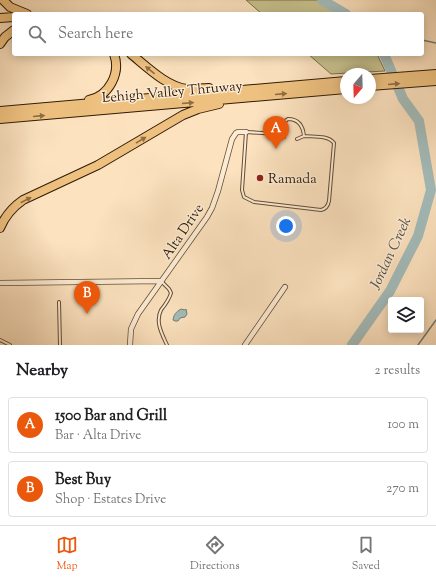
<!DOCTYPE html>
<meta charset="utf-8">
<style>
:root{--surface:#fff;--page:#f2f2f2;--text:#202124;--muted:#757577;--line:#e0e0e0;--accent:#ea580c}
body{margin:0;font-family:"Sorts Mill Goudy",serif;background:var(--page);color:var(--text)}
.controls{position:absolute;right:12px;bottom:12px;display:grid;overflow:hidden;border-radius:4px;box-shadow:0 2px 10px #0003}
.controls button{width:36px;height:36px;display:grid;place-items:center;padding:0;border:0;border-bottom:1px solid var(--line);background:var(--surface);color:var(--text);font:20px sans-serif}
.compass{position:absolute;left:340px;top:68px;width:36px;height:36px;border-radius:50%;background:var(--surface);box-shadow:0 2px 10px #0003;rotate:199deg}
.you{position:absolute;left:286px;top:226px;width:14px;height:14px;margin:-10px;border:3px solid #fff;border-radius:50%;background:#1a73e8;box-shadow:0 0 0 6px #1a73e833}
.badge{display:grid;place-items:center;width:26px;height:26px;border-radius:50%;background:var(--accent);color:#fff;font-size:13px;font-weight:700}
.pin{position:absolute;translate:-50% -33px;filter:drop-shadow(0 1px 2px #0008)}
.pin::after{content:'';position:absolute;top:21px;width:14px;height:12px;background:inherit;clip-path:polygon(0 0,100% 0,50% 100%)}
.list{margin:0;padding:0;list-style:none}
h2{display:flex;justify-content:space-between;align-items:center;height:52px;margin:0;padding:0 16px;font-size:17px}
h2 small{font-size:13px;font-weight:400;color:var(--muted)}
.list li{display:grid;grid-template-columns:26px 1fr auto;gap:12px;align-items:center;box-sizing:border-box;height:56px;margin:0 8px 8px;padding:0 8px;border:1px solid var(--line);border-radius:4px}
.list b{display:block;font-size:15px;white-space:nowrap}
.list p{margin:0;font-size:13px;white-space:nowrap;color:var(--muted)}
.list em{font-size:13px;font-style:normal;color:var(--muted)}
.icon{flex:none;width:22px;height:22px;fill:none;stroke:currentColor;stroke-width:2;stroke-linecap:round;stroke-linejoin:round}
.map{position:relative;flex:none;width:436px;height:345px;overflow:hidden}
.search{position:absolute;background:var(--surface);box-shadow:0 2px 10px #0003;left:12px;right:12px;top:12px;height:44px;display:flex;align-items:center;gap:10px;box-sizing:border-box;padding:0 14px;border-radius:4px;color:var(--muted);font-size:15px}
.sheet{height:180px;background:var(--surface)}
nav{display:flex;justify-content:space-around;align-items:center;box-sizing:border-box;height:56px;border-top:1px solid var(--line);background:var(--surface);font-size:11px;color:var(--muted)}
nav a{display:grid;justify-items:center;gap:2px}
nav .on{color:var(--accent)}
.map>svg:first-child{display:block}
</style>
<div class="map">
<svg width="436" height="345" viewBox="0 0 436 345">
<rect width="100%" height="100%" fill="#fce2bf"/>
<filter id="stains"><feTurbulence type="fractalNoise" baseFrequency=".005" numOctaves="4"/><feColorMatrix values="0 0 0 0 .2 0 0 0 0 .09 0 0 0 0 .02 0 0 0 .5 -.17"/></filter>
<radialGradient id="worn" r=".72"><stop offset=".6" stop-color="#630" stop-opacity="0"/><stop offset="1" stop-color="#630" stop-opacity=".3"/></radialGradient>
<path fill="#c7c18d" stroke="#7c6e4a" d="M246,0H317L340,14H262Z
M308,54H377L385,71L331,74Z"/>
<path fill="#a3bcbb" stroke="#757c73" d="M181,309L185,310L186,309L187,314L185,317L180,318L178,321H175L173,320C174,314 176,312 181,309Z"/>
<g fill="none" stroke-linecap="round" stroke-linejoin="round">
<path stroke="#757c73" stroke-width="1.5" d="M422,40L436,43
M418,345L436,320"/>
<path stroke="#a3bcbb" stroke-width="10" d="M322,0L346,14
M352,345L390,291L418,236L431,190L419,121L403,99L384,54"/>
<g stroke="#634d34" stroke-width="4">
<path id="lane" d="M288,119C299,119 303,126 304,136C314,137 328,135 334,143L329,201C328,206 326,209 321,210L254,202L244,197L242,190L246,132L278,134L281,124Z
M278,134L284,137
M297,139L304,136
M161,281L169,289L171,293C169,300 165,305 161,310C155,322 162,334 167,345
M59,302L60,345
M0,340L10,345"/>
</g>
<g stroke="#634d34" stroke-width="6">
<path id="street" d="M0,283L161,281
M130,345L131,329L138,314L207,217L212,208L218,191L232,139L236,133L238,132H246
M245,345L285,287"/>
</g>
<g stroke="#301b06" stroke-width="10">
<path id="highway" d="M3,0L10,7L27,14
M0,18L14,17
M0,44L5,37L14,30
M131,54C146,66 167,87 187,89C194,89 202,88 209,88
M370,79L436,74
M370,86L436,81
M89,100C109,96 121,73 114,54
M0,111L346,81
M0,119L346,89
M0,228C5,216 13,207 23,200L98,165L183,115L198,109L219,104"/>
</g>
<use href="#lane" stroke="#fdecd5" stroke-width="2"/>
<use href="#street" stroke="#fdecd5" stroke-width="4.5"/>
<use href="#highway" stroke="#eec180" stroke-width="8"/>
</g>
<defs><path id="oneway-solid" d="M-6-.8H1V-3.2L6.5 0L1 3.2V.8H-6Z"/></defs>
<g fill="#8f6e43">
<use href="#oneway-solid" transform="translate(150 70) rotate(-141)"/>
<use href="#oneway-solid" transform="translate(394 84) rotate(-5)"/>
<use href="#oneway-solid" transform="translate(281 94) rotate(-5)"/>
<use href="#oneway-solid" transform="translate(188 103) rotate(-5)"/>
<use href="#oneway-solid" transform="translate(39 116) rotate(-5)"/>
<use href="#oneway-solid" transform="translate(141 140) rotate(-31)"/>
<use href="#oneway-solid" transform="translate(26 200) rotate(-27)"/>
</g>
<circle fill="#8f2418" stroke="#fdecd5" stroke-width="1.5" cx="260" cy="178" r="4"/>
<g text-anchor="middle" stroke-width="3" stroke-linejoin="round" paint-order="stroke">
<g font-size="14" fill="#301b06" stroke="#fdecd5">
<text transform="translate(172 91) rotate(-5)" y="5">Lehigh Valley Thruway</text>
<text transform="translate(182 231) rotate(-56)" y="5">Alta Drive</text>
</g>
<g font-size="14" fill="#301b06" stroke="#fdecd5" text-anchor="start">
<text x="268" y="183">Ramada</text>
</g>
<g font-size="15" font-style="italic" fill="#585345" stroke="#fdecd5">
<text transform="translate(390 253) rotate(-65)" y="5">Jordan Creek</text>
</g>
</g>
<rect width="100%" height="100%" filter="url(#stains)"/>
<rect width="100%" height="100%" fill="url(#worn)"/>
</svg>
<div class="controls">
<button><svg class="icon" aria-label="layers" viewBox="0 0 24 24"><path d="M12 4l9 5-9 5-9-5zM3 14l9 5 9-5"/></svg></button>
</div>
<svg class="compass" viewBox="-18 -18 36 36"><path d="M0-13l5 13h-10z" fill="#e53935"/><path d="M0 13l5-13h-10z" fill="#757577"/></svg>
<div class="you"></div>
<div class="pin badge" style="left:276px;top:149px">A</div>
<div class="pin badge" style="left:87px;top:314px">B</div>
<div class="search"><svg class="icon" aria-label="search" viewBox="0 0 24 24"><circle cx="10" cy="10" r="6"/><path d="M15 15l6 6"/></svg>Search here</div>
</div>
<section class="sheet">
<h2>Nearby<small>2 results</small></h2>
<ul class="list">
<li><span class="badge">A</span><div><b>1500 Bar and Grill</b><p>Bar · Alta Drive</p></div><em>100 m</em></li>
<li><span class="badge">B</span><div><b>Best Buy</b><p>Shop · Estates Drive</p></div><em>270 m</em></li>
</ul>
</section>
<nav>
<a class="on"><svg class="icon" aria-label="map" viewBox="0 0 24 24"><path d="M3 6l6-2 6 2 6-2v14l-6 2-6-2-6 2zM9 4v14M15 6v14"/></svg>Map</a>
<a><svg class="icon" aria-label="directions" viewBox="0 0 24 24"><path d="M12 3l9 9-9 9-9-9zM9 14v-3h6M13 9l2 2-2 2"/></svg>Directions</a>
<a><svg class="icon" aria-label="saved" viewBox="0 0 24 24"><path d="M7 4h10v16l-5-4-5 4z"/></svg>Saved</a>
</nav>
